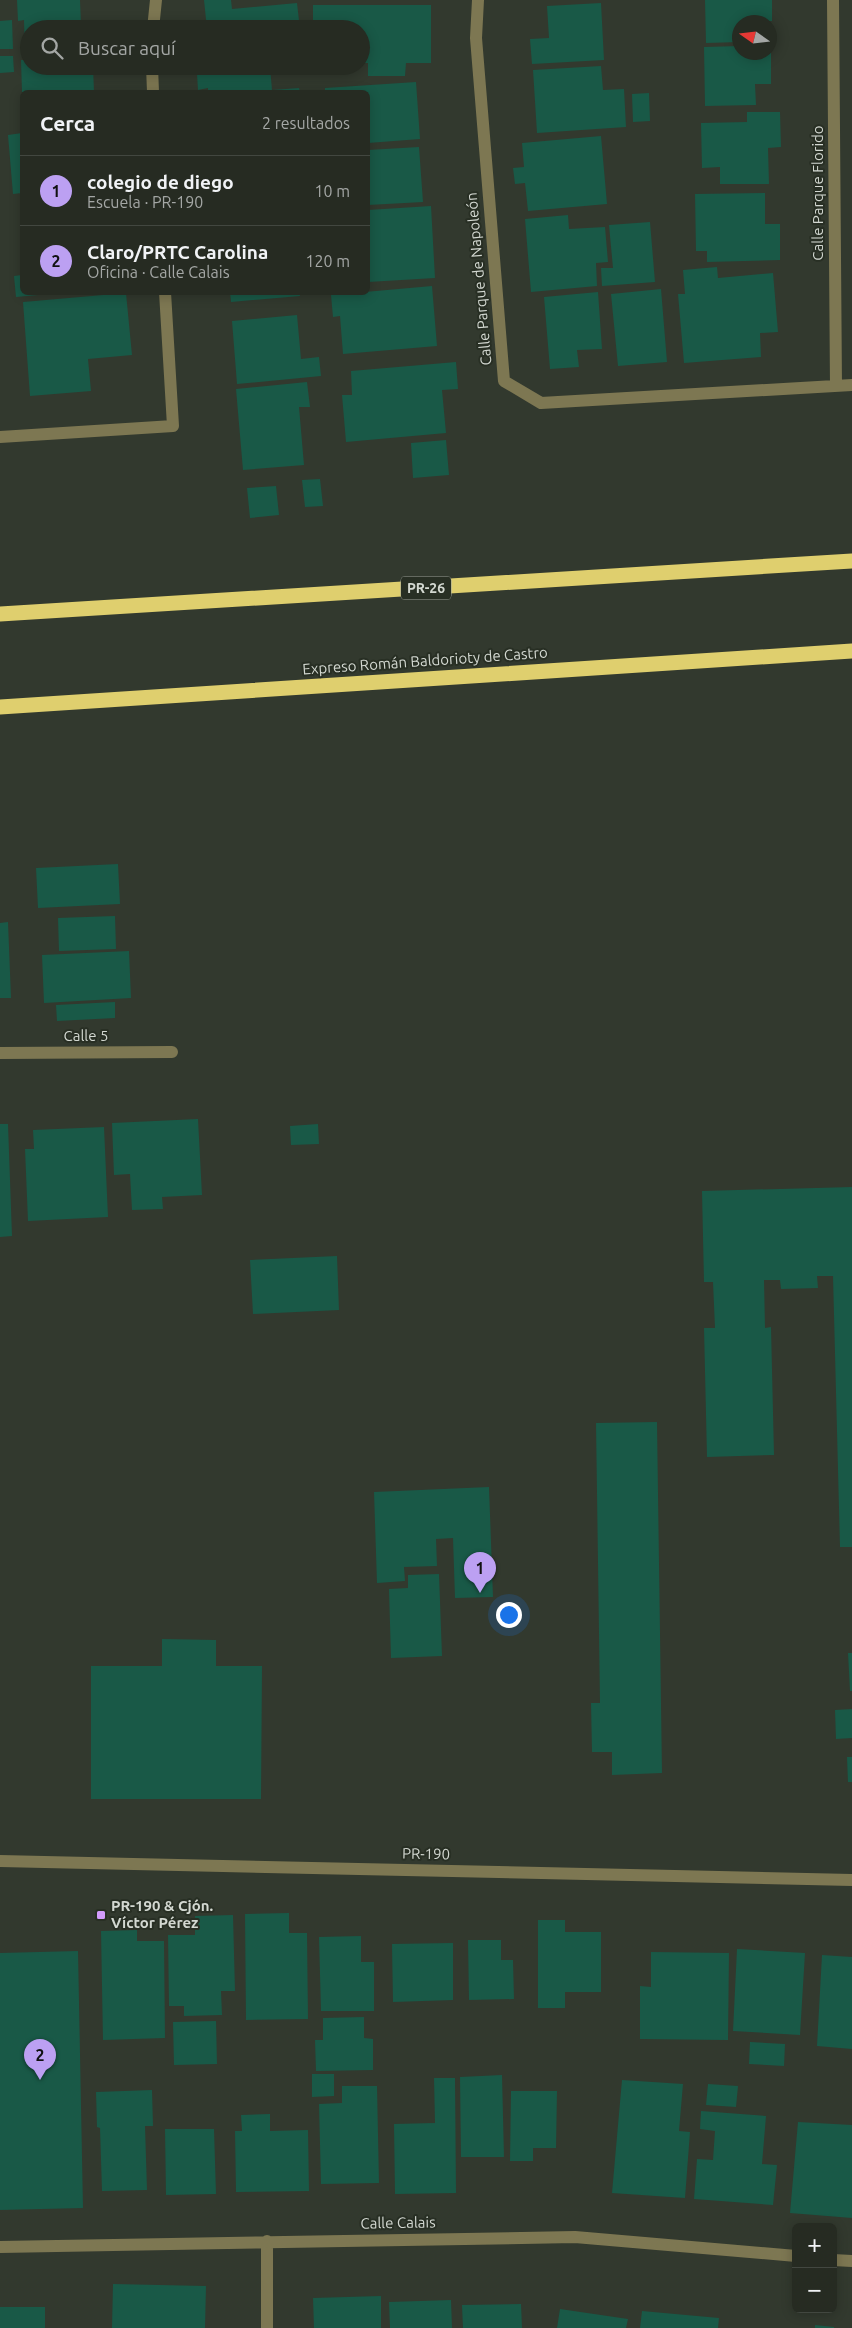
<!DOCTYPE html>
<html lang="es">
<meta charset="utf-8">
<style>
:root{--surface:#262b22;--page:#2e332a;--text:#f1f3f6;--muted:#a4a7a5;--line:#424740;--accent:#bca0f2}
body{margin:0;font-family:Ubuntu,sans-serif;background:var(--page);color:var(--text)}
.controls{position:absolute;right:15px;bottom:15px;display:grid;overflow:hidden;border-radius:8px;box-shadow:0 2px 12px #0003}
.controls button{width:45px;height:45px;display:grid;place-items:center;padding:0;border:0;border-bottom:1px solid var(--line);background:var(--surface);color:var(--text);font:25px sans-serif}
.compass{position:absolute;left:732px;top:15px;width:45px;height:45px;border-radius:50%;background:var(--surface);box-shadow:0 2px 12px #0003;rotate:284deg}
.you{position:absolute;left:508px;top:1614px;width:18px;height:18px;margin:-12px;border:4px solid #fff;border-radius:50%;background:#1a73e8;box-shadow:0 0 0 8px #1a73e833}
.badge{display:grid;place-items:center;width:32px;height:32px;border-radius:50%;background:var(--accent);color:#111;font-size:16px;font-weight:700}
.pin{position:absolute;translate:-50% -41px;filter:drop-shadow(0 1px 2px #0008)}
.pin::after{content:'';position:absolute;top:26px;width:18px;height:15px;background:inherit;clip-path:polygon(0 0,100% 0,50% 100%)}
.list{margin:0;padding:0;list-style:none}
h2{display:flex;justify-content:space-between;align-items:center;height:65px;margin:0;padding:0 20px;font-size:21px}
h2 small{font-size:16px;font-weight:400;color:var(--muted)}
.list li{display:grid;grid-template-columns:32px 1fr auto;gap:15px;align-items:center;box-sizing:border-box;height:70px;padding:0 20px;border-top:1px solid var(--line)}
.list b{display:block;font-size:19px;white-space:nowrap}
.list p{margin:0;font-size:16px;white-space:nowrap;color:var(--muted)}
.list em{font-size:16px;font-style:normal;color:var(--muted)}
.icon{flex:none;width:28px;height:28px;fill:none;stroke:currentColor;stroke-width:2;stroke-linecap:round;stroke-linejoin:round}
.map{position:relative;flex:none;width:852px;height:2328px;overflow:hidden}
.search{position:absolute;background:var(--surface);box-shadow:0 2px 12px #0003;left:20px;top:20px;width:350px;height:55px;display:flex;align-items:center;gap:12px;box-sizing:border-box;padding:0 18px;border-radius:28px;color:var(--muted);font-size:19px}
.panel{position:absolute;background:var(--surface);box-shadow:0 2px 12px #0003;left:20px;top:90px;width:350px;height:205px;border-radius:8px}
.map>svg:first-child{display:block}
</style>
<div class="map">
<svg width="852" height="2328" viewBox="0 0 852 2328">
<rect width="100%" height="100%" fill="#32392e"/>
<path fill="#195947" d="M17,0H80L81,25L113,23V29H29V56L25,57L24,20L18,21Z
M204,0H231L232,9L297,3L300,29H207Z
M705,0H772V21L740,22V42L706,43Z
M601,3L604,60L532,64L530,39L549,38L547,6Z
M313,5H431V63H406L405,76H368V63H361V29H313Z
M12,20L13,49H0V21Z
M740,46V52H771V84H755L756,105L705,106L704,47Z
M0,56H13L14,72L0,73Z
M21,60H29V66H93L94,92H22Z
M601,66L603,90L624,89L626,127L537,133L533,70Z
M270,67L272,90L299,88L300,92H208V88L198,90L197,74Z
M416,82L420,139L368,143V92H325V88Z
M649,93L650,121L633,122L632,94Z
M747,112H780L781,147L768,148L769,184H720V167L702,168L701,123L747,122Z
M22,133V193L13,194L8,135Z
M601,136L607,204L528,211L525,183L515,184L513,168L524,167L522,143Z
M419,147L423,202L368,205V150Z
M765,193V224H780V260L707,262V251H696L695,194Z
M431,206L435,278L368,282V210Z
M568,215L569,229L605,227L608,262L596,263L597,286L531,292L525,219Z
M650,222L655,282L602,286L601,268H613L609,225Z
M717,267L718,278L773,273L778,332L760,333L761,357L684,363L678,294H685L683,270Z
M22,275V292L49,294L16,297L14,276Z
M432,286L437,346L343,354L340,316L333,317L331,295Z
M661,289L667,362L618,366L611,294Z
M230,292H299L300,296L231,302Z
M598,292L602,349L577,350L579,367L550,369L544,297Z
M126,293L132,355L88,359L91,391L30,396L23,302Z
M297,315L301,359L319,357L321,376L237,384L232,321Z
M456,362L458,389L442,390L446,433L346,442L342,395H352L351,371Z
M307,382L310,407H299L304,465L243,470L236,389Z
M446,440L449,475L413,478L411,443Z
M320,479L323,506L305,507L302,480Z
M276,486L279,515L250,518L247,488Z
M118,864L120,904L38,908L36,868Z
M115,916L116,949L59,951L58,918Z
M8,922L11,998H0V923Z
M129,951L131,998L44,1003L42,955Z
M115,1002V1018L57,1021L56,1005Z
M198,1119L202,1195L162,1197L163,1209L132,1210L130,1174L114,1175L112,1123Z
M0,1124H8L12,1236L0,1237Z
M318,1124L319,1144L291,1145L290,1126Z
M104,1127L108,1217L28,1221L25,1149H34L33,1130Z
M852,1187V1547H840L833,1276H817L818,1288L781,1289L780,1280H764L765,1328L771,1327L774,1455L707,1457L704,1328H715L713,1282H704L702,1191Z
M337,1256L339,1310L253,1314L250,1260Z
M657,1422L662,1773L612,1775V1752H592L591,1703H600L596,1423Z
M489,1487L493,1597L455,1598L453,1538L436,1539L437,1566L404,1567L405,1581L377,1583L374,1492Z
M439,1574L442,1656L391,1658L389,1589L408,1588V1575Z
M162,1639L216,1640V1666H262L261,1799H91V1666H162Z
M848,1653H852V1691H850Z
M852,1709V1738L836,1739L835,1710Z
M847,1757H852V1782H848Z
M289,1913V1933H307L308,2019L246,2020L245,1914Z
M233,1915L235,1991H221L222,2015L184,2016V2006H169L168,1935H195V1916Z
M538,1920H565V1932H601V1992H565V2008H538Z
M137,1930V1941H164L165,2038L103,2040L101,1931Z
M361,1936V1962H374V2011H321L319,1937Z
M468,1940H501V1960H513L514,1999L469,2000Z
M453,1943V2000L393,2002L392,1944Z
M737,1949L805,1953L800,2035L733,2031Z
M78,1951L83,2208L0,2210V1953Z
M651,1952L729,1953L728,2040L640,2039V1986L651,1987Z
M822,1955L852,1957V2049L817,2046Z
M364,2017V2038L373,2039V2070L316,2071L315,2040H323V2018Z
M216,2021L217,2064L174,2065L173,2022Z
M750,2042L785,2044L784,2066L749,2064Z
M312,2074H334V2096L312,2097Z
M502,2075L504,2157H461L460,2077Z
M434,2078H455L456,2193L395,2194L394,2124L435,2123Z
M622,2080L683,2084L679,2131L690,2132L685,2198L612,2193Z
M708,2084L738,2086L736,2107L706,2105Z
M342,2086H377L379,2183L321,2184L319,2104L342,2103Z
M152,2090L153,2126H145L147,2190L102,2191L100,2128L97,2127L96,2092Z
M511,2091H557L556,2148H533V2161H510Z
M701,2111L766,2116L762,2164L777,2165L773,2205L694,2199L697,2159L713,2160L715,2131L700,2129Z
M270,2114V2131L308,2130L309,2191L236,2192L235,2131H242L241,2115Z
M798,2122L852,2125V2218L790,2213Z
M165,2129H214L216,2194L166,2195Z
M113,2284L206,2286L205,2328H112Z
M381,2296V2328H314L313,2298Z
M451,2300L452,2328H390L389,2302Z
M521,2304L522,2328H463L462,2305Z
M0,2307H45V2328H0Z
M560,2309L628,2319L626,2328H557Z
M642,2311L719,2318L718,2328H640Z
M815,2325L834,2327V2328H815Z"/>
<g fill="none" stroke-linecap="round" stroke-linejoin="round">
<path stroke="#7d7752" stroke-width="12" d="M478,0L476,38L504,381L541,403L852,385
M833,0L836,386
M153,29L156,0
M152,66L153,92
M0,437L173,426L165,292
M0,1053L172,1052
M0,1861L852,1880
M0,2247L575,2237L796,2256
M833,2260L852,2261
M267,2328V2241"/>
<path stroke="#dfcf6e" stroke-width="15" d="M0,614L852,561
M0,707L852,651"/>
</g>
<rect fill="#d39cfc" stroke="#282f24" stroke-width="2" x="96" y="1910" width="10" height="10" rx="2.5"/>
<g text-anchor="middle" stroke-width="4" stroke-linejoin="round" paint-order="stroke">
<rect fill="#282f24" stroke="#a0a59d" stroke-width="1" x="401" y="576.5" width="50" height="23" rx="4"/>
<g font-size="14" font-weight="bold" fill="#d3d8d1">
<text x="426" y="593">PR-26</text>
</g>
<g font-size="15" fill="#d3d8d1" stroke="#282f24">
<text transform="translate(818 193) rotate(-90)" y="5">Calle Parque Florido</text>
<text transform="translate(479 279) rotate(-95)" y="5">Calle Parque de Napoleón</text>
<text transform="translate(425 661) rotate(-4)" y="5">Expreso Román Baldorioty de Castro</text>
<text x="86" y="1041">Calle 5</text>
<text transform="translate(426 1854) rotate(1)" y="5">PR-190</text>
<text transform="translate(398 2223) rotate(-1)" y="5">Calle Calais</text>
</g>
<g font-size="15" font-weight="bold" fill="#d3d8d1" stroke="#282f24" text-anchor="start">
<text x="111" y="1911">PR-190 &amp; Cjón.<tspan x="111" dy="17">Víctor Pérez</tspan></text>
</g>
</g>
</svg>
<div class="controls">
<button>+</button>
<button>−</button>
</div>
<svg class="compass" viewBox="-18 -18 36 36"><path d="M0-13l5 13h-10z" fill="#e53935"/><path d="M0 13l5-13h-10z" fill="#a4a7a5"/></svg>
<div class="you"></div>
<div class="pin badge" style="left:480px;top:1593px">1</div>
<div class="pin badge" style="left:40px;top:2080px">2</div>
<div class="search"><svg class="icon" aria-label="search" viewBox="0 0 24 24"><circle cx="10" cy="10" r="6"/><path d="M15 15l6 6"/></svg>Buscar aquí</div>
<section class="panel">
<h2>Cerca<small>2 resultados</small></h2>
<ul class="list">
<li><span class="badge">1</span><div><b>colegio de diego</b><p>Escuela · PR-190</p></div><em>10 m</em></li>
<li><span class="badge">2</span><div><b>Claro/PRTC Carolina</b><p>Oficina · Calle Calais</p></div><em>120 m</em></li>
</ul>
</section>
</div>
